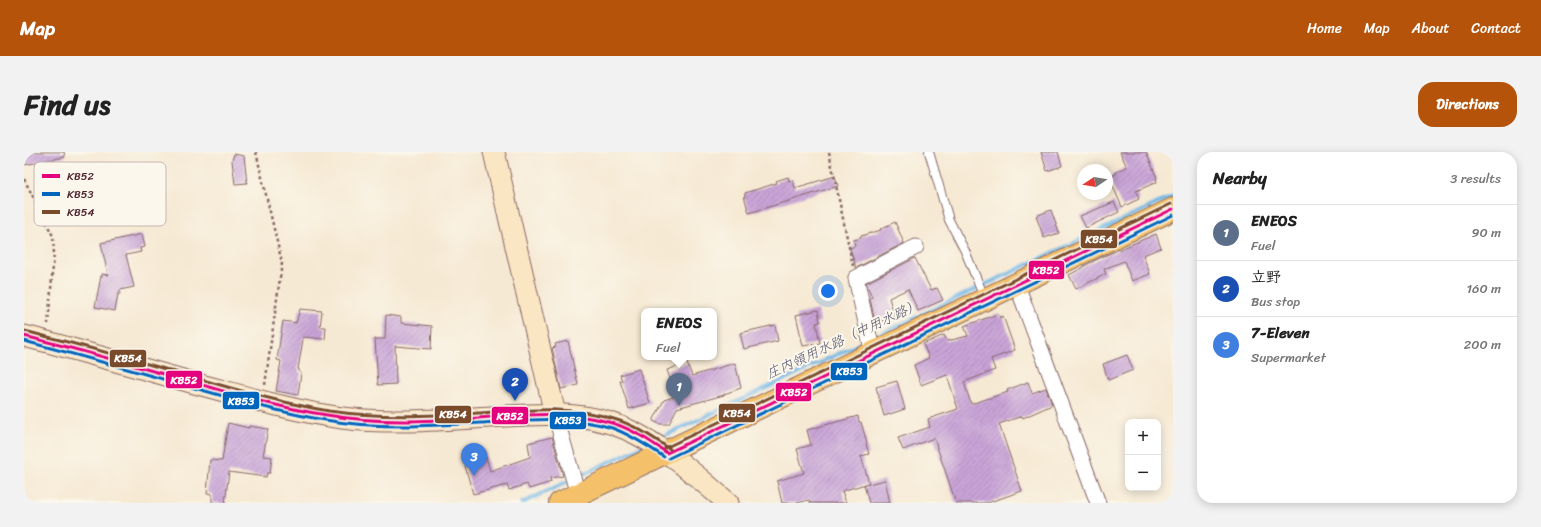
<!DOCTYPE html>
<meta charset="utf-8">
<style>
:root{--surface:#fff;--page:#f2f2f2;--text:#222;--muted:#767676;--line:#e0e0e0;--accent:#b45309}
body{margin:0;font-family:Sriracha,"Klee One",sans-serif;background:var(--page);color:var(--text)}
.controls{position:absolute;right:12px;bottom:12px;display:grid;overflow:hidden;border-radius:8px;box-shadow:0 2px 10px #0003}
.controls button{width:36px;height:36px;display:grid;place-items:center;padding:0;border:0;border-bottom:1px solid var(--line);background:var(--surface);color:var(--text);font:20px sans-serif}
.compass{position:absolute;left:1053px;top:12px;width:36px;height:36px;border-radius:50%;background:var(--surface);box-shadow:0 2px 10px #0003;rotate:258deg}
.you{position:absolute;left:804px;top:139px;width:14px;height:14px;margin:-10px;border:3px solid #fff;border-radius:50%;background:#1a73e8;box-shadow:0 0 0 6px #1a73e833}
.badge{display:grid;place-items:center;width:26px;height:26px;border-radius:50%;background:var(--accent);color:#fff;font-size:13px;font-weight:700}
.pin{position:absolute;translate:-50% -33px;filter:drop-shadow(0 1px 2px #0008)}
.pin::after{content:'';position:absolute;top:21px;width:14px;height:12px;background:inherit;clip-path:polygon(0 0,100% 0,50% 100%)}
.popup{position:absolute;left:617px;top:156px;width:76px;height:52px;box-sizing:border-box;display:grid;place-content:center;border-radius:8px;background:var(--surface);filter:drop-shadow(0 1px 3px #0005);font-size:13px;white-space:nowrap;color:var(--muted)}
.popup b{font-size:15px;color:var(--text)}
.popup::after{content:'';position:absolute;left:50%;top:100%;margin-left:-8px;border:8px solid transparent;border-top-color:var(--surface)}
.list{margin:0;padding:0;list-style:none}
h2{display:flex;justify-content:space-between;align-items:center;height:52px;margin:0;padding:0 16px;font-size:17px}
h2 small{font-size:13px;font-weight:400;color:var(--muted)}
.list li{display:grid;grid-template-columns:26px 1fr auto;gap:12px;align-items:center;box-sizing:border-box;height:56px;padding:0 16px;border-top:1px solid var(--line)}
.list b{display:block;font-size:15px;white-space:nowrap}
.list p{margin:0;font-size:13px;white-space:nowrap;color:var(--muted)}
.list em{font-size:13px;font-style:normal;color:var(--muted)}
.map{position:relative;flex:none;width:1149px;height:351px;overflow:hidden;border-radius:16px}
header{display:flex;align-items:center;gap:24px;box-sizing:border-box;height:56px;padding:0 20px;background:var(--accent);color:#fff}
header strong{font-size:19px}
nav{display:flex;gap:22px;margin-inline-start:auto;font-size:14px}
.intro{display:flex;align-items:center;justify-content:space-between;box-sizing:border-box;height:96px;padding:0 24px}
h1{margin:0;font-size:28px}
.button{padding:10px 18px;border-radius:16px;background:var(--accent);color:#fff;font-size:14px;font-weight:700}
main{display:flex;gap:24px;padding:0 24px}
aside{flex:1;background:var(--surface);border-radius:16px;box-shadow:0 2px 10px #0003}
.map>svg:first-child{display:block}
</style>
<header>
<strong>Map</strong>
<nav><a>Home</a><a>Map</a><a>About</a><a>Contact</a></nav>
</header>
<div class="intro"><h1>Find us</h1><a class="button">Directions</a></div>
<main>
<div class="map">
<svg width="1149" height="351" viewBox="0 0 1149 351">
<defs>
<pattern id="building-hatch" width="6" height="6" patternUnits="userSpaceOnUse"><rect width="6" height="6" fill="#c9a4d8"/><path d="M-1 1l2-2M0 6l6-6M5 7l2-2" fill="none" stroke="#a585af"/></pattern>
</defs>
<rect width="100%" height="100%" fill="#fbf7ec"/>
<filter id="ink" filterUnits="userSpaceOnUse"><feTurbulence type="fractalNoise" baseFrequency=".025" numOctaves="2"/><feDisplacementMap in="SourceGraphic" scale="8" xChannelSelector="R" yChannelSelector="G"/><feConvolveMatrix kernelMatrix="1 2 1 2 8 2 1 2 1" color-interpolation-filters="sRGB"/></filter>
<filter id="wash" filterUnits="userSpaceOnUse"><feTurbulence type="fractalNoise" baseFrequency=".012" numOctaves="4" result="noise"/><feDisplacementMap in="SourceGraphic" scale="16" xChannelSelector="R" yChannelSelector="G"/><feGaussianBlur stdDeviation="0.9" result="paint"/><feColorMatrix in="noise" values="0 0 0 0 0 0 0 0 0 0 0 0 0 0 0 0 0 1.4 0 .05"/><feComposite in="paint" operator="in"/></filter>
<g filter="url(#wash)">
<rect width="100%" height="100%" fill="#f6e9d3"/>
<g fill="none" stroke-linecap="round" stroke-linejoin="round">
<path stroke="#6db6e5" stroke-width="4" d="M634,287L1149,44
M553,325L619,294
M498,351L547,328"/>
</g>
<g id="blocks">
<path fill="url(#building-hatch)" d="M0,0H40L41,5L0,13Z
M1017,0H1034L1038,14L1023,19Z
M1096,0H1122L1133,26L1132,27L1133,30L1112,39L1115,47L1098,55L1085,25L1092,22V20L1103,15Z
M210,2L220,4L223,31L211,32L208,9Z
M811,24L814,34L725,61L720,44H721V41L753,31L752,29L764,25L765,29L769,28L771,36Z
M1090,50L1095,60L1062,76L1056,64Z
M1027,58L1035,81L1020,86L1012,64Z
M871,70L880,91L832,116L826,96L831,94L830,88L837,86V84L857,78L856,77Z
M118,82L121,95L116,96L117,100L102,103L110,135L96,138V142H94L91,159L71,155L77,124L78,125V122L84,123L77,91Z
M1132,82L1137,96L1119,103L1126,122L1108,129L1100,109L1080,117L1082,122L1052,137L1045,123L1060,115V114L1080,104Z
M891,106L907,138L913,136L919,148L894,159L884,137L865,146L871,165L851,171L846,146L848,145L842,131Z
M276,157L298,159L296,175H302L301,187L280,185L279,187L274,217H275V220L277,221L274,243L252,239L257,209L253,208L259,169L272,171Z
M794,158L796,170L792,171L796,191L779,194L772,163Z
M974,162L976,166L979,164L991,198L967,207L971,218L940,230L947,252L984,240L983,238L1004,230L1008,241L1022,236L1028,253L999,266L998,264L975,272L998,339L963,351H932L910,286L879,298L874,286L906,275L904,267L934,257L923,223L897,233L890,213L905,206L899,192L920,183L923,189L944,184L940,174Z
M362,163L377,165V171L408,174L407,197L371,194L372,232L354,233L351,187H361Z
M751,173L754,189L720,197L716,181Z
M544,189L554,233L537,237L528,196L532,195L531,192Z
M1103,203L1109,218L1084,228L1079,212Z
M663,211L668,224L711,211L717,236L700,242V243L653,256L645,272H636L629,269L640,248L652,244L643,218Z
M615,217L626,251L605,257L596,229H598L596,223Z
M873,229L881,257L860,264L852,235Z
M834,264L835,270H837L843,291L842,292L845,302L837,304L845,331L818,339L822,351H786L785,348L773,351H758L753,329L780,321L773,297L787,293L783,278Z
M204,271L225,276V274L244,277L239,304L248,305L246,321H243L242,325L205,320L201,351H188V342L183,341L186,308L198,309Z
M528,285L539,324L526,326L527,330L505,337L503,332L485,338L483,333L449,342L441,314L443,313L440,304L443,303L442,299L454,296L455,300L460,298L466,319L506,305L504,291Z
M861,328L866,351H845L840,333Z"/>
</g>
</g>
<g filter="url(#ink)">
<use href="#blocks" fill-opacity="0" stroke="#866666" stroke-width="1"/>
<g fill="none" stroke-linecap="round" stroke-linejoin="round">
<g stroke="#866666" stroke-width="10">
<path id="lane" d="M905,0L925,68L941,99L961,147"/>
</g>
<g stroke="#866666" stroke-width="17">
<path id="street" d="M993,133L1074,351
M849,202L832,126L892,95
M531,262L556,350"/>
</g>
<g stroke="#866666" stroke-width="23">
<path id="secondary" d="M470,0L531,262
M0,184L20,189C70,203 120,217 170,231C219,244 268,259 318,266C367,272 417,268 466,265C511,262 560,258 602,277C641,294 672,324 704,351"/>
</g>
<g stroke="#866666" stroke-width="24">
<path id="primary" d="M536,351L1149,57"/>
</g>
<path stroke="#866666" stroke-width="2.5" stroke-dasharray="3 3" stroke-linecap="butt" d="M232,0L258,111L241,233
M805,0L829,114
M0,27L29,84L30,102L24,172"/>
<use href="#lane" stroke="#fff" stroke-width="8"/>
<use href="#street" stroke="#fff" stroke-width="15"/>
<use href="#secondary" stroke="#fbe6c3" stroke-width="21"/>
<use href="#primary" stroke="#f4c16a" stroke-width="22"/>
<g stroke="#fbf7ec" stroke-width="6">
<path id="bus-1" d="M0,184C54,197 107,213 161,228C207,241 254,256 303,263C353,272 405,269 455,266C499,263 545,258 588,271C608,277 626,289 643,301
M643,301L1149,57"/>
</g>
<g stroke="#fbf7ec" stroke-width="6">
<path id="bus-2" d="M0,189C54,203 107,218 160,233C206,246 253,260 301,268C352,277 405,274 457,271C500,268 546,263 588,276C607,283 624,294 640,305
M645,306L1149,63"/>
</g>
<g stroke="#fbf7ec" stroke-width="6">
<path id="bus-3" d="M1,179C56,193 111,208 165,224C211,237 257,251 305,259C354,266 405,264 454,261C499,258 547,253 590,267C611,273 628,285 646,297
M641,296L1147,52"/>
</g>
<use href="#bus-1" stroke="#e5007d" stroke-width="3"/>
<use href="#bus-2" stroke="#0065bd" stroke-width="3"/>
<use href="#bus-3" stroke="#7a4b2a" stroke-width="3"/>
</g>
</g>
<g text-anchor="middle" stroke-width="4" stroke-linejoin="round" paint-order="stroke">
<g font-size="14" font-style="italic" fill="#56546c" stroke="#fbf7ec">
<text transform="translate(819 187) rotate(-25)" y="5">庄内領用水路（中用水路）</text>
</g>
</g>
<rect x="10" y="10" width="132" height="64" rx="6" fill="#fbf7ec" stroke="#c6b6b2" stroke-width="1"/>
<rect x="18" y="22" width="18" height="4" fill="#e5007d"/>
<rect x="18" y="40" width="18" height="4" fill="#0065bd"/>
<rect x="18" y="58" width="18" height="4" fill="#7a4b2a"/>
<g font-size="11" fill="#4a1f2b">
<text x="43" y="28">KB52</text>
<text x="43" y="46">KB53</text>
<text x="43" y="64">KB54</text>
</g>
<g stroke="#fbf7ec" stroke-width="1.5">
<rect x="1056" y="77" width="38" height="20" rx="4" fill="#7a4b2a"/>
<rect x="1004" y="108" width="37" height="20" rx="4" fill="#e5007d"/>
<rect x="85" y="197" width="38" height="19" rx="4" fill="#7a4b2a"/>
<rect x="806" y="210" width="38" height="19" rx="4" fill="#0065bd"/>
<rect x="141" y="218" width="38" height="19" rx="4" fill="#e5007d"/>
<rect x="751" y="230" width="37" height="20" rx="4" fill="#e5007d"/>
<rect x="198" y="239" width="38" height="19" rx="4" fill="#0065bd"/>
<rect x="694" y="251" width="38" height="20" rx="4" fill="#7a4b2a"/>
<rect x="410" y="253" width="38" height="19" rx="4" fill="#7a4b2a"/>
<rect x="467" y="254" width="38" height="19" rx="4" fill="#e5007d"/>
<rect x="525" y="259" width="38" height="19" rx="4" fill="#0065bd"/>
</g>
<g font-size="11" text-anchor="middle" font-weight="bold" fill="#fff">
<text x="1075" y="91">KB54</text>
<text x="1022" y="122">KB52</text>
<text x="104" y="210">KB54</text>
<text x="825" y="223">KB53</text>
<text x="160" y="232">KB52</text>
<text x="770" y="244">KB52</text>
<text x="217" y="253">KB53</text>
<text x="713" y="265">KB54</text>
<text x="429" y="266">KB54</text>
<text x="486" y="268">KB52</text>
<text x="544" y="272">KB53</text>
</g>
</svg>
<div class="controls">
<button>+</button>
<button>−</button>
</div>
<svg class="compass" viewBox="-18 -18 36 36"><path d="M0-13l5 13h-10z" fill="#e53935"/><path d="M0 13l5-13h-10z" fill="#767676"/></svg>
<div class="you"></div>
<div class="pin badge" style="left:655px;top:254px;background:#5c6f8a">1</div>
<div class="popup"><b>ENEOS</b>Fuel</div>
<div class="pin badge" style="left:491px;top:249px;background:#1a4fb4">2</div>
<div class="pin badge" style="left:450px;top:324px;background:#3f7fe0">3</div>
</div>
<aside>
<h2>Nearby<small>3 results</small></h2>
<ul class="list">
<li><span class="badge" style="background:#5c6f8a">1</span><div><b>ENEOS</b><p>Fuel</p></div><em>90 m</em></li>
<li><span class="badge" style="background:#1a4fb4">2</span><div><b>立野</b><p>Bus stop</p></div><em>160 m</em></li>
<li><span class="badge" style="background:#3f7fe0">3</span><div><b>7-Eleven</b><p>Supermarket</p></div><em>200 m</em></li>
</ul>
</aside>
</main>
